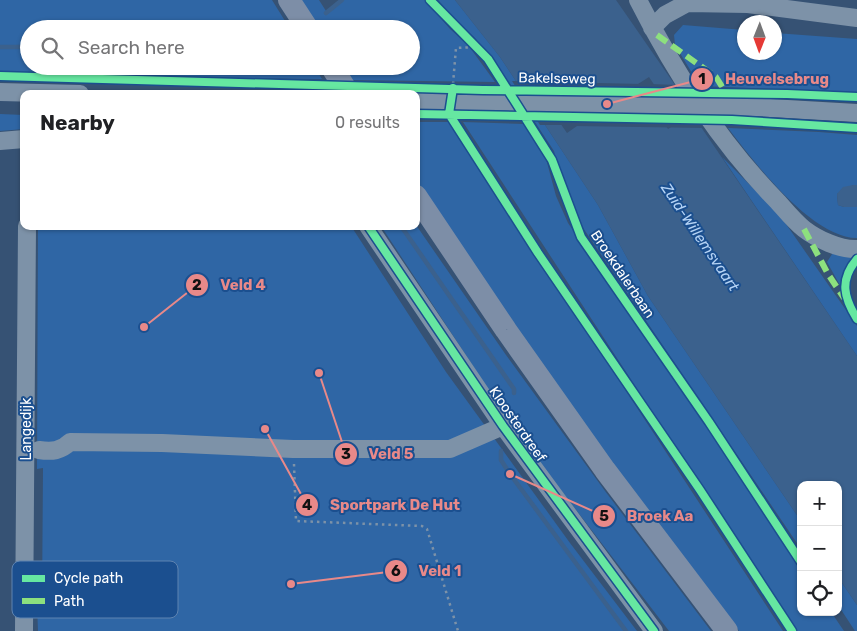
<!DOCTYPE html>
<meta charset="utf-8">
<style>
:root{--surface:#fff;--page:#f6f6f6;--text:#202124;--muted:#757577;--line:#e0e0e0}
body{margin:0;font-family:Rubik,sans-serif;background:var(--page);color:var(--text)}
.controls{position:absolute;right:15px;bottom:15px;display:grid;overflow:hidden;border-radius:10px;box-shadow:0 1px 4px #0004}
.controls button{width:45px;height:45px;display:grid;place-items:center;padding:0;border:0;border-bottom:1px solid var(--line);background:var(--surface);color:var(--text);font:25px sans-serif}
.compass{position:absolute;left:737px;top:15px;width:45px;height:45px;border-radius:50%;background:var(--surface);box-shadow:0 1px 4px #0004;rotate:181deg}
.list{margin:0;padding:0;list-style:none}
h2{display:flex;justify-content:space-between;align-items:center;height:65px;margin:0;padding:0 20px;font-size:21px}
h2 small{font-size:16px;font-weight:400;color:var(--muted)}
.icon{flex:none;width:28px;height:28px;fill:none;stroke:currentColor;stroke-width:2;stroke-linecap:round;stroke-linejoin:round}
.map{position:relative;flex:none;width:857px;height:631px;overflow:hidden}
.search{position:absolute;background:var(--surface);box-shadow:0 1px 4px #0004;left:20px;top:20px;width:400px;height:55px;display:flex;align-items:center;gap:12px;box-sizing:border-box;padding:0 18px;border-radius:28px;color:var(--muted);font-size:19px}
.panel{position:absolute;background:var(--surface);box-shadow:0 1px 4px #0004;left:20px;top:90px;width:400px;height:140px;border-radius:10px}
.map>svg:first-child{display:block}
</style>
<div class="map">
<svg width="857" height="631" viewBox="0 0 857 631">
<rect width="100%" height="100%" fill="#365274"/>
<path fill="#2f66a5" d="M0,0H272L290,29H29V66H314L322,79L47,76L0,73Z
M298,0H319L326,11L343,0H425L450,29L468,45L495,82L349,80L340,66H411V29H316Z
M438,0H455L500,57L598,205L648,296L801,521V549L577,219L565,193L554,151L508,81L475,38L457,22Z
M683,25L744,30V52H774L775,33L857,39V94L822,91L700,86L675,45L674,35Z
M0,114L24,115V129L0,131Z
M416,122H450L783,631H739L623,478L416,186Z
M463,122L524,124L545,155L556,196L568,223L801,566V612H831L844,631H795Z
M728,128L819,132L857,135V185H853L837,194L838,205L844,207H857V238C812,238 754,162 728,128Z
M722,157L779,214L848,313L857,326V356Z
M416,225L506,355L605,491L711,631H669L517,433L381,226H416Z
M38,226H351L446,372L570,543L637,631H38L37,604L42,603L43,468L37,469Z
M834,251L853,257L844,272L841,287L827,262Z
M838,577L857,605V631H855L838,605Z"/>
<path fill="#3b618d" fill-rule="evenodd" d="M455,0H616L684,98L701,127L857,356V605L838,577V485H801V521L648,296L598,205L500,57ZM649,77L679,122L668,129L638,84ZM546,81L577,126L567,133L536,88Z
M853,185H857V207H844L838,205L837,194L843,187Z"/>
<path fill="#365274" d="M512,81L642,84L668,126L676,121L651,84L678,85L705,128L573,126L546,84L539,88L564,125H540Z"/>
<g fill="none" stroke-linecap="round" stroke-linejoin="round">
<path stroke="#3b618d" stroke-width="4.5" d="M326,13L342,0
M0,47H29
M401,226L514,389V393
M501,451V460L510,474L626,631"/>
<path stroke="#7d92a8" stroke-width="2.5" stroke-dasharray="2.5 4" stroke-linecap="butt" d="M453,84L456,48L476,47
M294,464L296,521L422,526L427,529L458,631"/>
<path stroke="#7d92a8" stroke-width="18" d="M638,0C674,71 722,145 778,202C786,211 795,222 804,229C817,239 840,250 857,249
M652,28L665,15L687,3L748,4L857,18
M0,92L80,94
M416,100L754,107L857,113
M0,141L24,139
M368,226L503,426L654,631
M39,450C52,452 61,451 70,442L162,443L293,449H450L503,426
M24,631L27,226"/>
<path stroke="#7d8ea7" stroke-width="22" d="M289,0L308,29
M331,66L349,94
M416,196L506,330L605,470L727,631"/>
<path stroke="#8de07e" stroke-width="6" stroke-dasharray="12 6" stroke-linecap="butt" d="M657,35L716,77L726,93
M804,229L828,274L844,298"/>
<g stroke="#1b4f8f" stroke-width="11">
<path id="cycleway" d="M430,0L488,59L552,160L581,237L709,422L801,562
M0,76L483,90L787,94L857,97
M453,88L449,114L538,253L700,490L792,631
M416,114L732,120L857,128
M368,226L503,426L654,631
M857,259C839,280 844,298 857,319"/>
</g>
<use href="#cycleway" stroke="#66e7a1" stroke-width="8"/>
</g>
<g text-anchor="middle" stroke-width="4" stroke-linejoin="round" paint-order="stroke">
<g font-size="14" fill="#fff" stroke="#1b4f8f">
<text transform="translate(557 78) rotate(1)" y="5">Bakelseweg</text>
<text transform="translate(623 274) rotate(56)" y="5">Broekdalerbaan</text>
<text transform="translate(518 424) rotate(55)" y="5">Kloosterdreef</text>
<text transform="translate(26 429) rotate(-90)" y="5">Langedijk</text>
</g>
<g font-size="15" font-style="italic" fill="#b5d3f5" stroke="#1b4f8f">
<text transform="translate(700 237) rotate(56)" y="5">Zuid-Willemsvaart</text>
</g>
</g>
<rect x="12" y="561" width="166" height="57" rx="8" fill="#1b4f8f" stroke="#5f84b1" stroke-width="1"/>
<rect x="22" y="575" width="23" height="7" fill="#66e7a1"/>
<rect x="22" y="598" width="23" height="6" fill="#8de07e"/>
<g font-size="14" fill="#fff">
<text x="54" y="583">Cycle path</text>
<text x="54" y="606">Path</text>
</g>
<path fill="none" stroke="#e88989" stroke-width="2" d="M607 104L702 79M144 327L197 285M319 373L346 454M265 429L307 505M510 474L604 516M291 584L396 571"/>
<g fill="#e88989" stroke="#1b4f8f" stroke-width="2">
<circle cx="607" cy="104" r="5"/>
<circle cx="144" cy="327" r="5"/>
<circle cx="319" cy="373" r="5"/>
<circle cx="265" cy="429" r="5"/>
<circle cx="510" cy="474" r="5"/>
<circle cx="291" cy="584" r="5"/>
<circle cx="702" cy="79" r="12"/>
<circle cx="197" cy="285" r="12"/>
<circle cx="346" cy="454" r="12"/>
<circle cx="307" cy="505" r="12"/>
<circle cx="604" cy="516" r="12"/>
<circle cx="396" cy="571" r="12"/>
</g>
<g font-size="15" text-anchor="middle" font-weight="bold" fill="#111">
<text x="702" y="84">1</text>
<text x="197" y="290">2</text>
<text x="346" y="459">3</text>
<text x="307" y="510">4</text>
<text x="604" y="521">5</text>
<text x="396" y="576">6</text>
</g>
<g font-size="15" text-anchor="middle" font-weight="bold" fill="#e88989" stroke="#1b4f8f" stroke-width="4" stroke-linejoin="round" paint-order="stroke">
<text x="777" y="84">Heuvelsebrug</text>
<text x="243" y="290">Veld 4</text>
<text x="391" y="459">Veld 5</text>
<text x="395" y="510">Sportpark De Hut</text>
<text x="660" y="521">Broek Aa</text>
<text x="440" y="576">Veld 1</text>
</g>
</svg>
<div class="controls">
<button>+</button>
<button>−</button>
<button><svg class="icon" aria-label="locate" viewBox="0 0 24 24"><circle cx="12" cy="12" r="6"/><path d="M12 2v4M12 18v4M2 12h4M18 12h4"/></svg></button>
</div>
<svg class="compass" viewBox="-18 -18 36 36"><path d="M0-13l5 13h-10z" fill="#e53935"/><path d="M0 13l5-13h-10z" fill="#757577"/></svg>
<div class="search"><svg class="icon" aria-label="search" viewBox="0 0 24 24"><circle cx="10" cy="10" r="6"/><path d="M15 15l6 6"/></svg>Search here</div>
<section class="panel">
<h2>Nearby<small>0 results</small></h2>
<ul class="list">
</ul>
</section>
</div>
